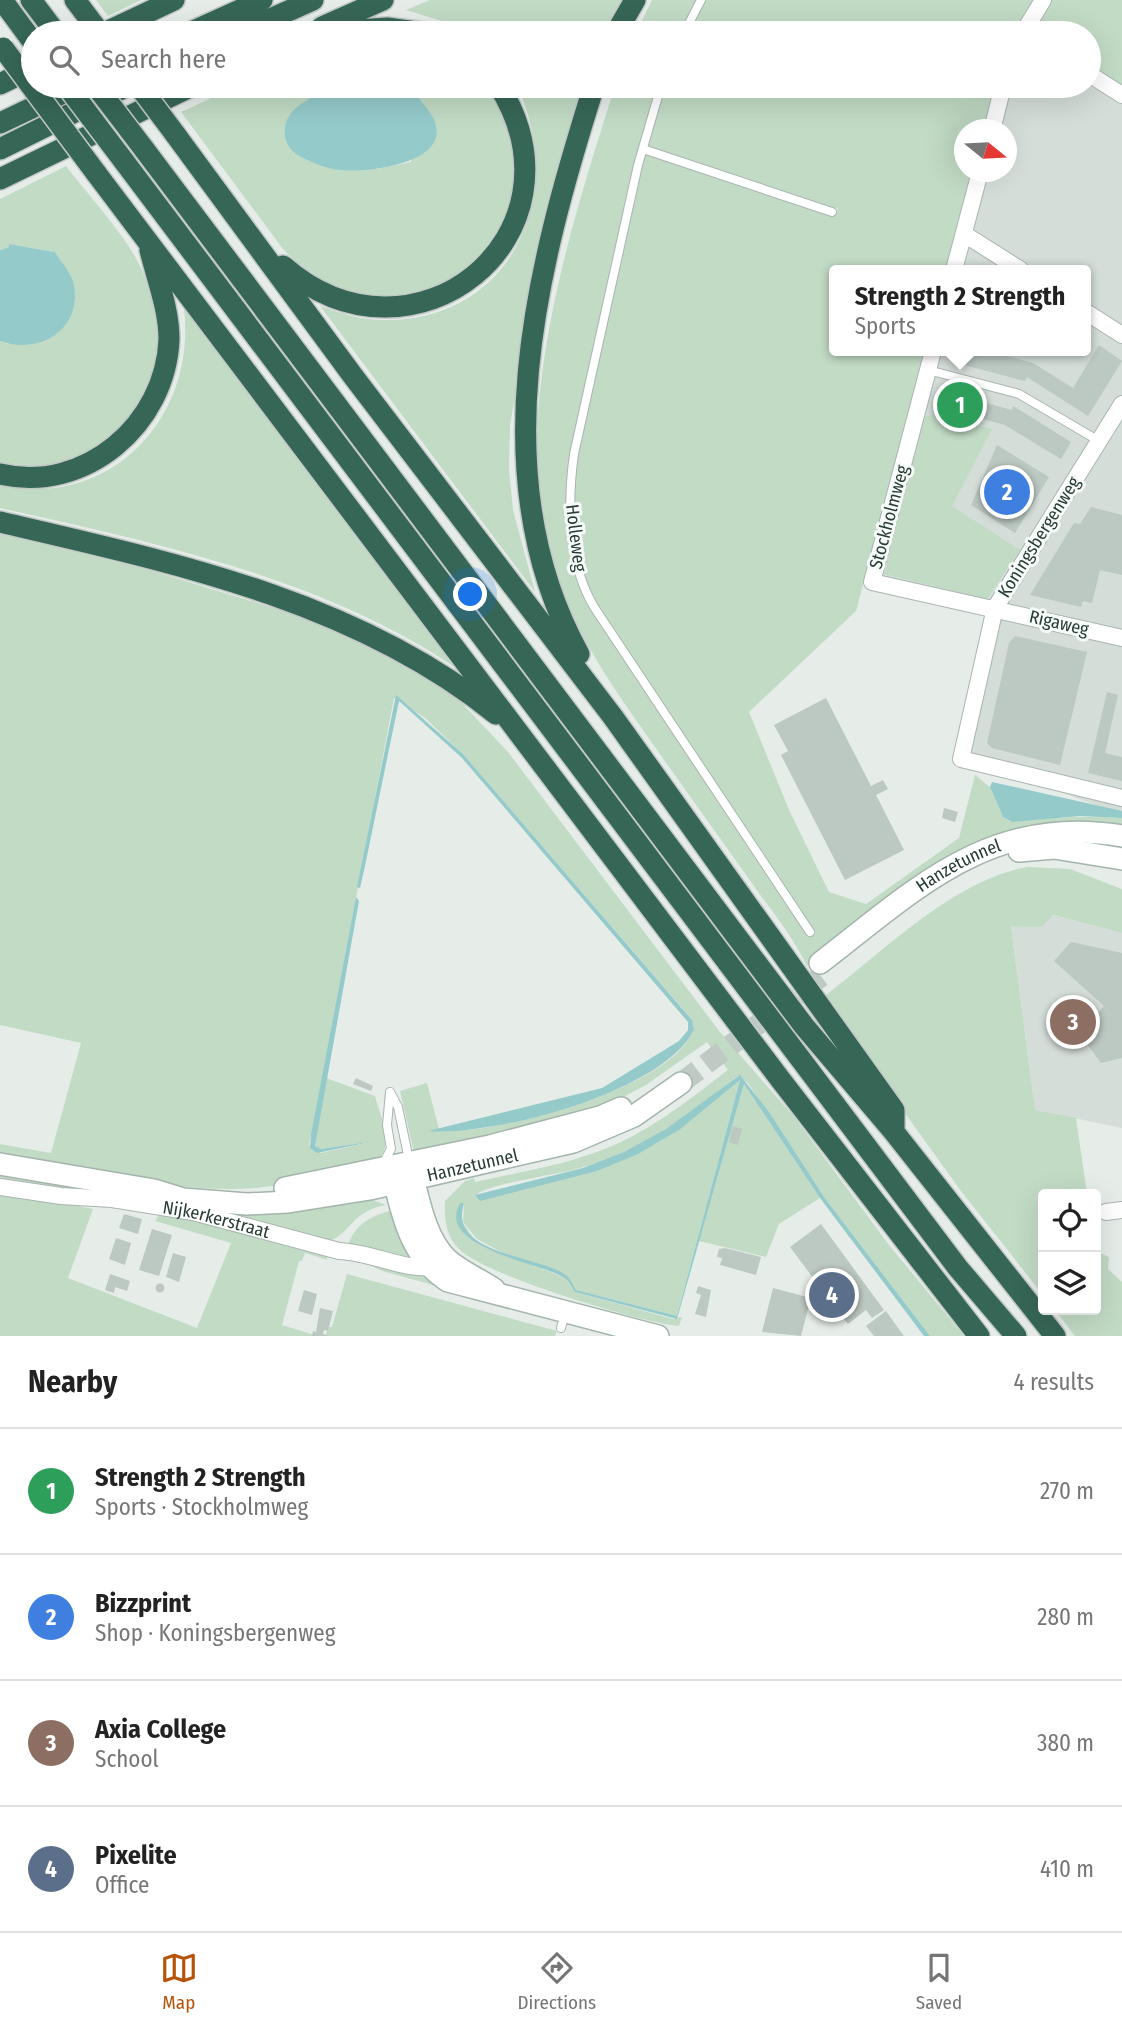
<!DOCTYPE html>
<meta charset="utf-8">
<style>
:root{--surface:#fff;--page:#f6f6f6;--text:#222;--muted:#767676;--line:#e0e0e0;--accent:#b45309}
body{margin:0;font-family:"Fira Sans Condensed",sans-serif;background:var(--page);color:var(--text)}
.controls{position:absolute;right:21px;bottom:21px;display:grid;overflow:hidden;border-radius:7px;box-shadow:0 7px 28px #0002}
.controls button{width:63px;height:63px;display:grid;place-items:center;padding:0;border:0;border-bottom:2px solid var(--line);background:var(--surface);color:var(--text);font:35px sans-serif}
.compass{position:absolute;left:954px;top:119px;width:63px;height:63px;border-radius:50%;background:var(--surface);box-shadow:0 7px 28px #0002;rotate:108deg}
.you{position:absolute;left:471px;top:595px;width:24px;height:24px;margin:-18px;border:5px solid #fff;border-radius:50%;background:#1a73e8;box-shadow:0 0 0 10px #1a73e833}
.badge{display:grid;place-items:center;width:46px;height:46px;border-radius:50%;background:var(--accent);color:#fff;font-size:23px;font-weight:700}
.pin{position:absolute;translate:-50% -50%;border:4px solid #fff;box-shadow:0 2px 7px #0006}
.popup{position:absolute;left:829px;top:265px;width:262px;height:91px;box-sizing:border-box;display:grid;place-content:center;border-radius:7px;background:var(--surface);filter:drop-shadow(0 2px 5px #0005);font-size:23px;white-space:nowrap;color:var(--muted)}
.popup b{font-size:26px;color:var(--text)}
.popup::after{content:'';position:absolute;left:50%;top:100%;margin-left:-14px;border:14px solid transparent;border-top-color:var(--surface)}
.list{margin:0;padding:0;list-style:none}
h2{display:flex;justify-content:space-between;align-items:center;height:91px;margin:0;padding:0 28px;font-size:30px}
h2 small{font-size:23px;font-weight:400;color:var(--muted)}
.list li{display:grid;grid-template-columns:46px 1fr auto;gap:21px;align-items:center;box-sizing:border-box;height:126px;padding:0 28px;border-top:2px solid var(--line)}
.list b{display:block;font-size:26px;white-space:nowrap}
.list p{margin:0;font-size:23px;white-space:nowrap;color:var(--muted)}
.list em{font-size:23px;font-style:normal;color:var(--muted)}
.icon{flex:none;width:38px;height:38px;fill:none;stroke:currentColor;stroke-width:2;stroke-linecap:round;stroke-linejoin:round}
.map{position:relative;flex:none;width:1122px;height:1336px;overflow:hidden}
.search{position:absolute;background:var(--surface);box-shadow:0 7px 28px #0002;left:21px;right:21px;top:21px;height:77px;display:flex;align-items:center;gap:18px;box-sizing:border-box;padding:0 24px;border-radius:38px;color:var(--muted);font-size:26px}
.sheet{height:595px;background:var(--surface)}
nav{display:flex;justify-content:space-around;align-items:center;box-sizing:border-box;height:98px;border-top:2px solid var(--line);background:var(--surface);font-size:19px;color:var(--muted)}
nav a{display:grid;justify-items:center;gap:4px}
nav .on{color:var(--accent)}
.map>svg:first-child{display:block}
</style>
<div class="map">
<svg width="1122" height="1336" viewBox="0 0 1122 1336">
<rect width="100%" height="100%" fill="#e6ede9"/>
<path fill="#d4ddd8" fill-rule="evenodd" d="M1122,0V815L970,758L998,617L850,580L907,351H1086V270H927L972,86H1089V33H994L1008,2ZM964,130H1006V172H964Z
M1052,915L1122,933V1128L1035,1110L1011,925L1041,927Z"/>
<path fill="#c2dbc5" d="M96,0H141L108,16Z
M430,0H623L608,33H466L445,22L406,10Z
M652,0H697L680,33H636Z
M705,0H1035L1016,33H688Z
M1050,0H1122V87L1089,66V33H1043L1041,18Z
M238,86H344L316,94L288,118L377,169L411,162L414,91L403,86H493L519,148L512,215L463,280L400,302L336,293L309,275L283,249L181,112Z
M517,86H588L527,322L510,426L509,469L513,510L535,592L320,306C341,313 360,320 383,320C512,322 568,194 517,86Z
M615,86H657L635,164L568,472L570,546L577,582L590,609L797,918L803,913L597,605C574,558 570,506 578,455L645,154L835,215L838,209L647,146L665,86H995L984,129L964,130V172H973L947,270H834V351H925L856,611L749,712L790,812L829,892L866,904L959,838L975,775L990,787L1003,817L1011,822C1049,818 1085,815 1122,818V830L1026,834L823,952L807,966C793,936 770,909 751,882C711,825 669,768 629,710C596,662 560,603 547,545C513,403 572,222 615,86Z
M66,166C88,195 123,232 139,264C171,325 161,398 105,441C77,463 35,474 0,463V341L8,344L71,278L55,252L9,244V247L0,250V199Z
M184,308L434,638L456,668C326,579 153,542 0,508V485C111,510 197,417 184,308Z
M935,415L992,429L952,506L1020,550L987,599L884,574L924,416Z
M0,531L149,570L297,615L366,642L459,700L508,752L720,1032L795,1118L889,1245L964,1336H930L824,1197L748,1083L738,1076C690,1115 640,1152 580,1168C553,1176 495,1182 475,1195L597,1171L659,1142L740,1080L677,1316L576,1290L566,1276L503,1253L477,1239L463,1222L464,1204L457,1211V1215L477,1243L487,1248L566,1278L575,1292L673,1319L682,1317L679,1326C642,1323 485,1275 460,1250C446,1237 444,1220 445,1201L465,1181L474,1178L475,1182C514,1173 554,1167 591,1154C643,1137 686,1102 728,1070L707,1042L646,1085L612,1103L415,1157L400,1091L427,1083L439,1129L429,1130C445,1129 462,1131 477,1129C529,1121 680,1084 694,1026L689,1016L463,754L425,718L394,698L309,1145L321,1153L375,1141L321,1149L315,1146L326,1078L375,1096C380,1116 395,1145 377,1161C338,1170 297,1185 256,1188C171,1194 84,1170 0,1156V1144L51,1153L81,1043L0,1025Z
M1028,867L1070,869L1122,889V933L1053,915L1042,927L1011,926L1035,1110L1076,1118L1087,1194H1043V1295L961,1191L886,1087L826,995C884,951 955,879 1028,867Z
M744,1084L820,1198L779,1224L766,1257L699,1241Z
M0,1171L110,1193L0,1182Z
M0,1190L93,1209L68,1278L197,1328L231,1243L155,1221L161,1212L326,1253L327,1260L305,1253L302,1261H299L282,1325L318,1336H0Z
M370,1199L386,1205C351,1211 351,1234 329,1241L194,1205Z
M394,1210L417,1260L348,1245C356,1223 372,1215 394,1210Z
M1096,1251L1109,1257L1108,1269L1122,1282V1336H1075L1055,1310H1096Z
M355,1258L432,1275L459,1292L382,1271Z
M347,1274L557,1331L555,1336H325L329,1327H332Z"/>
<path fill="#95cacb" d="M344,86C362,86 385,82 403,86C413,88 419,99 426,107C468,160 375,173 341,170C327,169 314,163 301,157C293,153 286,145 285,136C281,105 320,93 344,86Z
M9,244L55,252C61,262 72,274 74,285C82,330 39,355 0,341V250L9,247Z
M396,695L463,754L692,1020L694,1029C666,1092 491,1137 428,1131L602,1088L679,1041L688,1030V1022L462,758L399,701L365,866L360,888L357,887Z
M992,782L1122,811V818L1080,816L1012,822L1003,817L990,787Z
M356,897L359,901L315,1146L321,1149L375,1141L317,1153L310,1148L311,1134Z
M740,1075L769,1112L824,1197L930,1336H924L820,1198L744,1084L677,1319L575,1292C572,1288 570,1282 566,1279C548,1264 431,1248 461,1202L464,1204C447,1255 543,1256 567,1276C571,1279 573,1286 576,1290L677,1316L740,1080L679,1130L638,1154L597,1171L480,1201L475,1195L583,1168L624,1152L666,1129Z"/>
<path fill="#bcc8c2" d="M1009,20L1015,23L1011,30L1005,27Z
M1099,345L1122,361L1088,416L1027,377L1025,381L953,362L956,351H988L1033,363L1073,388Z
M945,392L1012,410L1013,406L1071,442L1061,459L1005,425L941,408Z
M997,445L1049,477L1015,533L971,505Z
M1091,507L1122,515V575L1100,570L1092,603L1083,601L1081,607L1030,595L1074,523L1080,524Z
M1015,636L1087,652L1060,765L992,748L987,743L1009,643Z
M1107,692L1118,695L1105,753L1122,757V781L1088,773Z
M826,698L871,786L883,780L888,789L876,795L904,850L845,880L781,755L788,751L774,725Z
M944,808L958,812L955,822L942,818Z
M1071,942L1122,953V1058L1101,1063L1079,1033L1104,1006L1054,961Z
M356,1078L373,1086L371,1091L353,1084Z
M733,1126L742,1129L738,1145L729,1142Z
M124,1214L142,1219L138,1234L119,1228Z
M821,1224L884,1310L872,1318L866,1310L848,1324L824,1293L828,1290L823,1283L819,1286L790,1247Z
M152,1229L172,1235L159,1276L139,1270Z
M116,1238L131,1243L125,1265L109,1259Z
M725,1248L761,1257L756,1275L720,1265L722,1258L717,1257L719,1249Z
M173,1253L186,1257L179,1282L166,1277Z
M110,1274L130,1281L127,1291L115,1287L114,1293L105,1290Z
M155.5 1288a4.5 4.5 0 1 1 9 0a4.5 4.5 0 1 1-9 0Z
M698,1286L711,1290L706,1317L695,1314L701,1295L696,1293Z
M773,1288L811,1298L801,1336L762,1332Z
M304,1290L317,1294L312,1315L298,1311Z
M320,1308L333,1311L328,1331L324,1330L323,1334L329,1336H312L313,1331L316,1332Z
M886,1311L893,1321L904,1336H874L866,1326Z"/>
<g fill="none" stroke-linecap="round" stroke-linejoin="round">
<path stroke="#c0cac5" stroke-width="21" stroke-dasharray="21 10" stroke-linecap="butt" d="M681,1083L827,972"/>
<g stroke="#a9b5af" stroke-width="10">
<path id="service" d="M684,33L701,0
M661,86L638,165L574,454C567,504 568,563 594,607L810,932
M643,149L832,212
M928,370L1019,394L1099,441
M390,1092L398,1107L409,1160
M383,1164L391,1149L387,1125L390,1092
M561,1328L565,1313"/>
</g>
<g stroke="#a9b5af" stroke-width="18">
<g id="minor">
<path d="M1023,33L1043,0"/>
<path d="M1089,74L1122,95"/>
<path d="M992,130L1003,86"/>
<path d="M964,234L1021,270"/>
<path d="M954,270L980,172"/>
<path d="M1086,312L1122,335"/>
<path d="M933,351L872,582L1122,638"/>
<path d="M1122,404L995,608L961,759L1122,798"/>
<path id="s1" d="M0,1187L61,1196L112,1199L193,1212L339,1251C372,1252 403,1271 436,1267"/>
<path d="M1106,1212L1122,1210"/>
</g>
</g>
<g stroke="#a3b5ac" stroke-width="24">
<g id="secondary">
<path d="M1019,851L1054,848L1122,859"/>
<path id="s2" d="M820,963C916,889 990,814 1122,836"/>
<path id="s3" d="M0,1164L154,1190L183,1199L247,1204L288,1202L370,1189L573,1142L634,1116L681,1083"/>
<path d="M410,1166C418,1195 424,1237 447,1259C460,1271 479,1279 494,1289"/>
<path d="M392,1172C401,1212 411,1258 448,1281L658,1336"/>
<path d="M285,1188L490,1146L600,1117L621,1108"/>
</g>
</g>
<g stroke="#c3c9c6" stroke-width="24">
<path id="motorway" d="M2,0L33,42
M31,0L56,33
M75,0L100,33
M322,27L383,0
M104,33L174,0
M189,33L262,0
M239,33L313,0
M314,33L387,28L424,33
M616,33L635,0
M0,84L33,68
M0,123L78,86
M175,134L353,376L613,717L894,1110V1132
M0,149L127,86
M144,149L804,1026L894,1132L1055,1336
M123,160L958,1268L1016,1336
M96,173L780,1079L979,1336
M0,179L192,86
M283,266C413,380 592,236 499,86
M0,474C85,494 166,424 169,339C169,309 157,279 150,250
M0,522C172,562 356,601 496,714
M579,654C481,477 537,266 594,86"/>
</g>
<use href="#service" stroke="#fff" stroke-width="8"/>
<use href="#minor" stroke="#fff" stroke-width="16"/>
<use href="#secondary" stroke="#fff" stroke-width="21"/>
<use href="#motorway" stroke="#366656" stroke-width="21"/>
<g stroke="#c3c9c6" stroke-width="24" stroke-linecap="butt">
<path id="motorway-bridge" d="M3,48L96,173
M67,86L123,160
M96,86L144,149
M139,86L175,134"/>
</g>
<use href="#motorway-bridge" stroke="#366656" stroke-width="21"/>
</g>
<g text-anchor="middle" stroke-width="6" stroke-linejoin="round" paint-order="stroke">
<g font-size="18" fill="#273d34" stroke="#f6faf8">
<text transform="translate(889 517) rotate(-75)" y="6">Stockholmweg</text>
<text transform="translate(1039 537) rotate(-58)" y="6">Koningsbergenweg</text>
<text transform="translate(576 538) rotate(83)" y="6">Holleweg</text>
<text transform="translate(1059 623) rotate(13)" y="6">Rigaweg</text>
<text dy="6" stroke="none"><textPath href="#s2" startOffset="170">Hanzetunnel</textPath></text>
<text dy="6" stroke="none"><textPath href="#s3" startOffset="480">Hanzetunnel</textPath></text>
<text dy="6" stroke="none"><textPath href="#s1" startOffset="219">Nijkerkerstraat</textPath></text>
</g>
</g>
</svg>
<div class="controls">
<button><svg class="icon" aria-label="locate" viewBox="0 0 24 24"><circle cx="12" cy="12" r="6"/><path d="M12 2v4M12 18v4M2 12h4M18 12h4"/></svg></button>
<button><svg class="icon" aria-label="layers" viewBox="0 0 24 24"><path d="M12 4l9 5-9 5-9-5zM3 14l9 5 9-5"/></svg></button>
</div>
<svg class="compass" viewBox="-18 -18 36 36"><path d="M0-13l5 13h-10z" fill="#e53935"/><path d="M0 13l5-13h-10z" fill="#767676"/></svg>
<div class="you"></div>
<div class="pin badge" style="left:960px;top:405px;background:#2e9e5b">1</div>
<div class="popup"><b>Strength 2 Strength</b>Sports</div>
<div class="pin badge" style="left:1007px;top:492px;background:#3f7fe0">2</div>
<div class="pin badge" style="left:1073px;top:1022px;background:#8d6e63">3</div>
<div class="pin badge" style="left:832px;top:1295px;background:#5c6f8a">4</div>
<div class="search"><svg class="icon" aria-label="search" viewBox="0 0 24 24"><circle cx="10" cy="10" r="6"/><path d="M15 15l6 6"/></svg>Search here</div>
</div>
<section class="sheet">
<h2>Nearby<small>4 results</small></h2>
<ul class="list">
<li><span class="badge" style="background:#2e9e5b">1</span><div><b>Strength 2 Strength</b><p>Sports · Stockholmweg</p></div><em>270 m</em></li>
<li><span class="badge" style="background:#3f7fe0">2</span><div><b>Bizzprint</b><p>Shop · Koningsbergenweg</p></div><em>280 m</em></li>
<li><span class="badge" style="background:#8d6e63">3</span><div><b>Axia College</b><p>School</p></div><em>380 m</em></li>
<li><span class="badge" style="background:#5c6f8a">4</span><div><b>Pixelite</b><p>Office</p></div><em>410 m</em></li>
</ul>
</section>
<nav>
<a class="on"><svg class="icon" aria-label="map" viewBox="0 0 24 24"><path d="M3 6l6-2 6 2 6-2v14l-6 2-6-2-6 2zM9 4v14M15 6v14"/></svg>Map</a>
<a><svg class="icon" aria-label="directions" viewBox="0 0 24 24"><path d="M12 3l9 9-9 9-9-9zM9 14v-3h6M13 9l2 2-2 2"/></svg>Directions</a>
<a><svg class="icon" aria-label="saved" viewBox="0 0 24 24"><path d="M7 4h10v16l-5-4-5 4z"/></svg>Saved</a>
</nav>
